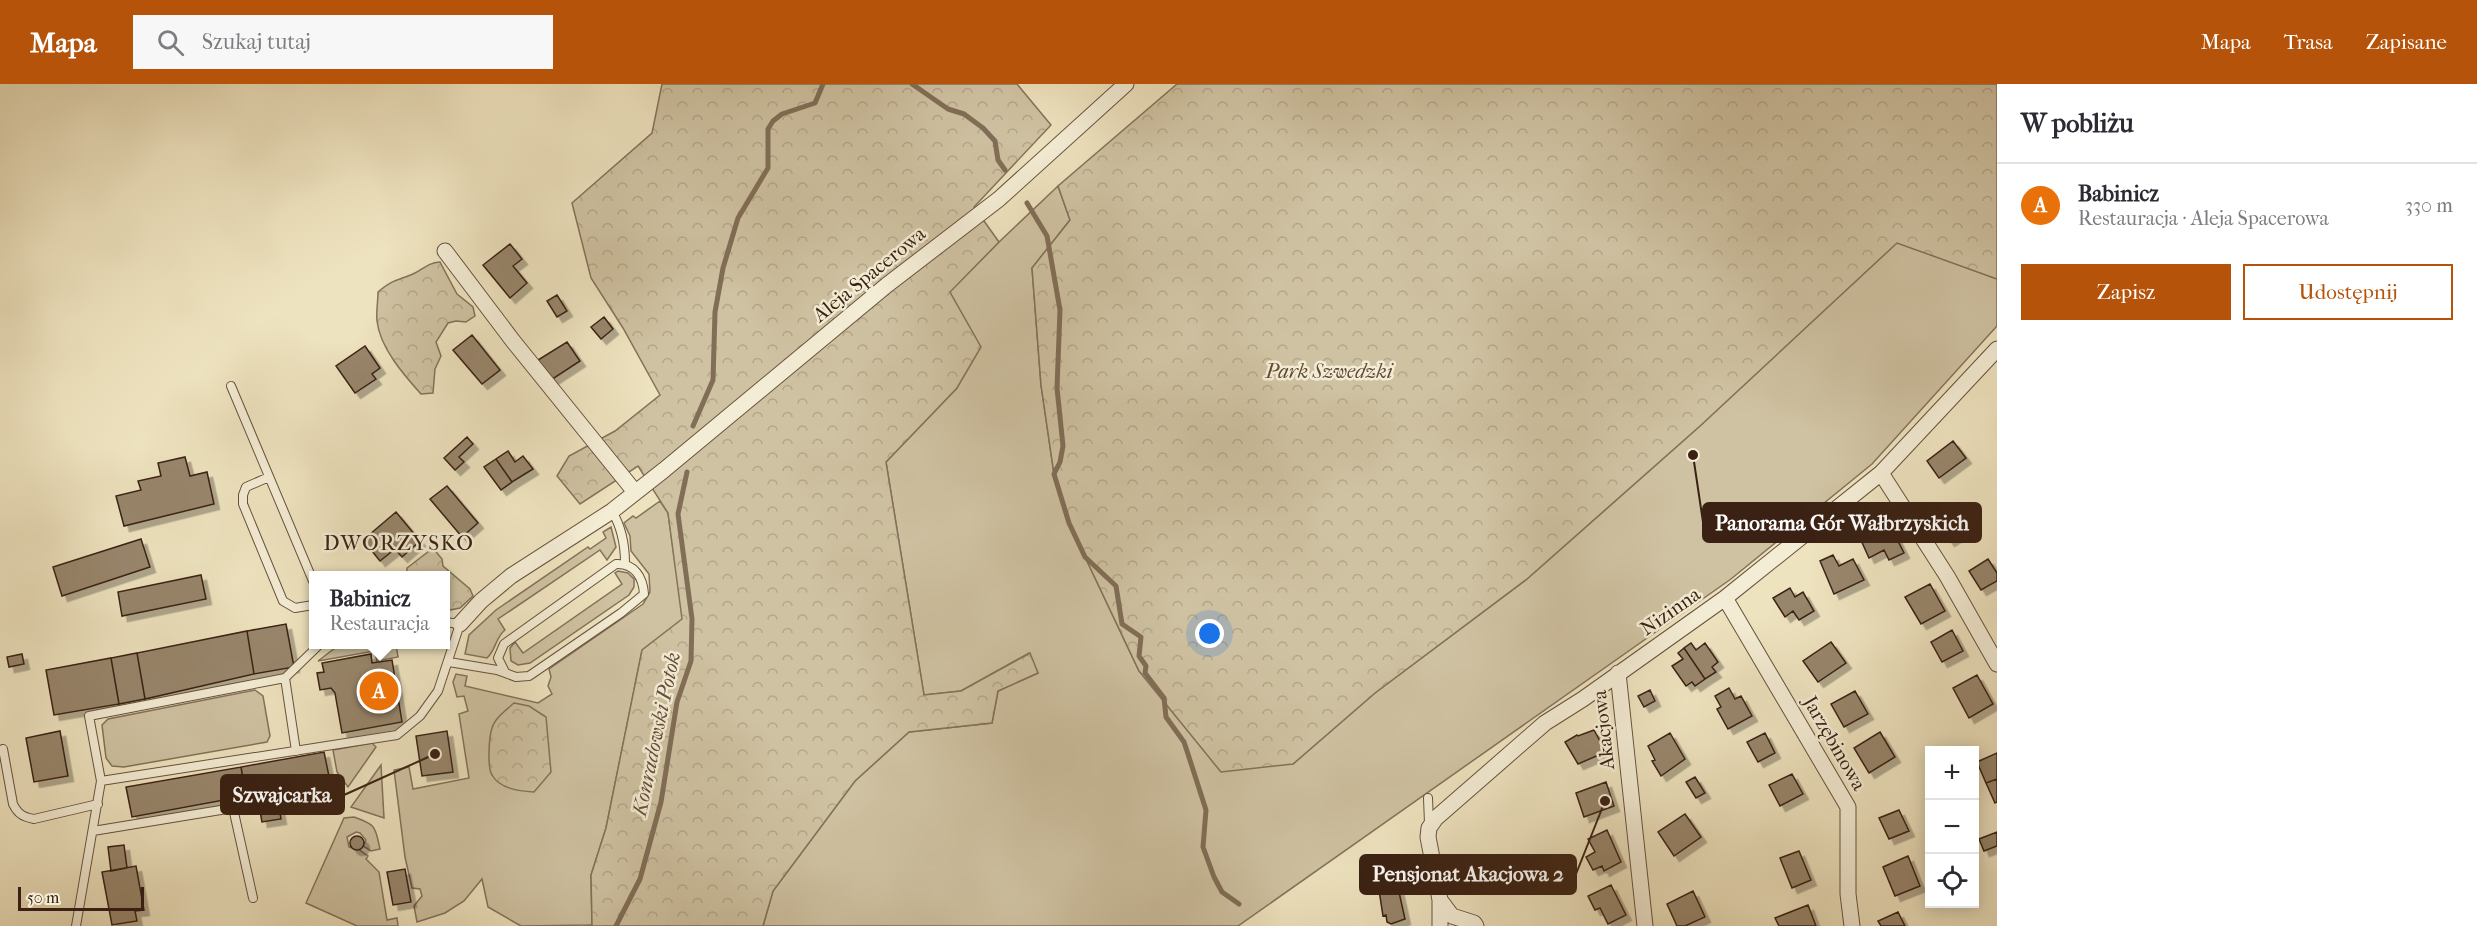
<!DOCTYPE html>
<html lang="pl">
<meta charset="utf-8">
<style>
:root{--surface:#fff;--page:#f7f7f7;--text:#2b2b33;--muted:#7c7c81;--line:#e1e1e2;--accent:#b45309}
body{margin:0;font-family:"IM FELL French Canon",serif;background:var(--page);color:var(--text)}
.controls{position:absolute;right:18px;bottom:18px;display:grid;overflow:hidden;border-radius:0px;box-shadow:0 3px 15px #0003}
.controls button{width:54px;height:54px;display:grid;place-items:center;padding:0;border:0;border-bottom:2px solid var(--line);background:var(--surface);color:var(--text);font:30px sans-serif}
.scale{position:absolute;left:18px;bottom:15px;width:126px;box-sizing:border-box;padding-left:6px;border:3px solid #3a2113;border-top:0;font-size:16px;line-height:21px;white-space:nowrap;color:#3a2113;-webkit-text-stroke:4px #f4edd5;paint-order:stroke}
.you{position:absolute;left:1210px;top:550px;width:21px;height:21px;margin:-15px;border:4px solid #fff;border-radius:50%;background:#1a73e8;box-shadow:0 0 0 9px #1a73e833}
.badge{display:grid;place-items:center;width:39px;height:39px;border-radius:50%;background:var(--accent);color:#fff;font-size:20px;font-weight:700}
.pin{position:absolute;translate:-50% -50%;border:3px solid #fff;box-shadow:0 2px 6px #0006}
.popup{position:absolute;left:309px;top:487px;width:141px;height:78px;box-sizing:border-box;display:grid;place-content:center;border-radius:0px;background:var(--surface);filter:drop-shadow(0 2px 4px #0005);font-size:20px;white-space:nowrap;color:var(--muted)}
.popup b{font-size:22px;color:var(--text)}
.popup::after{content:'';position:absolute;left:50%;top:100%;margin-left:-12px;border:12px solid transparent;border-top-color:var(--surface)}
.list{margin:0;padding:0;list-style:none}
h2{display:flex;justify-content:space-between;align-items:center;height:78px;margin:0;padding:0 24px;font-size:26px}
h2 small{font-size:20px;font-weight:400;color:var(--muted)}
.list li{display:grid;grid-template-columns:39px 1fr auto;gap:18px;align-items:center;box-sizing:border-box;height:84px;padding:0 24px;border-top:2px solid var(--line)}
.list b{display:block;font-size:22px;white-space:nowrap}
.list p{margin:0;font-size:20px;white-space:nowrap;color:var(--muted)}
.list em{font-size:20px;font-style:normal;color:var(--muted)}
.actions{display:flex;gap:12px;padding:18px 24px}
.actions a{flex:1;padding:14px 0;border:2px solid var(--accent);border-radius:0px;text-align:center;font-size:21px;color:var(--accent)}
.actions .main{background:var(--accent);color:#fff}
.icon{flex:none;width:33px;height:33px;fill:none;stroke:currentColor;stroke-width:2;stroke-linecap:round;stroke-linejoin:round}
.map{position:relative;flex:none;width:1997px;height:842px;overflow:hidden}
header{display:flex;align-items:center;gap:36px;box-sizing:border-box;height:84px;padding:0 30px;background:var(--accent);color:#fff}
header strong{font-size:28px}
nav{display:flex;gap:33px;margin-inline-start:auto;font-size:21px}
.search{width:420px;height:54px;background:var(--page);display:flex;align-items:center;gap:15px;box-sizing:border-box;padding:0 21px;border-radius:0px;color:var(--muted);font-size:22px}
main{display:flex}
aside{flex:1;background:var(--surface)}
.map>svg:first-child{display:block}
</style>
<header>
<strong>Mapa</strong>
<div class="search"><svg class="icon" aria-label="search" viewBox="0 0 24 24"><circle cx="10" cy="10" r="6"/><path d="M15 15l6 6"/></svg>Szukaj tutaj</div>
<nav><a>Mapa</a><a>Trasa</a><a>Zapisane</a></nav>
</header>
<main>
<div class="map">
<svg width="1997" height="842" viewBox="0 0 1997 842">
<defs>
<pattern id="forest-crowns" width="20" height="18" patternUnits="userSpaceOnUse" patternTransform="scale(1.5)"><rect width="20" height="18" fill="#cfc2a2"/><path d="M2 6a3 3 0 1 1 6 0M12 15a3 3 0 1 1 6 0" fill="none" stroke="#b2a68b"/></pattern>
<filter id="shadow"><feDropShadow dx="5.5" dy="5.5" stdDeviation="0" flood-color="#0004"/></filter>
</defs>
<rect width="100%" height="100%" fill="#eee3bf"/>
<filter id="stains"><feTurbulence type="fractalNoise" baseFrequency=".00333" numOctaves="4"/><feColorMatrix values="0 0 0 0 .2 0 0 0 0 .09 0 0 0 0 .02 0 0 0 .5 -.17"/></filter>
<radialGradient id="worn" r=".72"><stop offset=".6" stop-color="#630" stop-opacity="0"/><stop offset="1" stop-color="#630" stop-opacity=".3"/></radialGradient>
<path fill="#cfc2a2" stroke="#84725a" stroke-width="1.5" d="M1058,102L1070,136L1032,184L1041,301L1054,390L1069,439L1139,587L1293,680L1375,609L1527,495L1700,342L1897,158L1997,195V242L1872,380L1731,495L1238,842H763L773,807L855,697L909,648L992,639L998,607L1038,589L1029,569L961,607L924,611L886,378L957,304L950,207L999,158Z
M660,417L668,429L683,535L642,567L606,744L591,791L592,841L521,842L488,823L482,795L464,817L445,829L417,838L414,822L422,812L420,805L412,804L405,773L394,686L409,683L413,705L469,694L459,630L468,627L464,612L457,613L453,598L456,590L467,592L465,602L538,619L552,610L548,602L551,593L549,585L643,520L650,508L649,490L631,467L630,452L624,439L633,432L636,434Z
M611,443L616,463L607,476L600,466L498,535L505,546C495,554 496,566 487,574L465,570L469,551L496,526L588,463L590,465L606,454L603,448Z
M618,487L628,489L634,495V503L629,511L530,579L518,581L511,577L510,564L515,558L523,569L622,500L615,489Z
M339,561H396L398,573L377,577L374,567L318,577Z
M255,606L263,612L270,652L267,658L124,683L112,682L106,674L102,641L108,635Z
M372,659L376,663L348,703L337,688L333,666Z
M381,681L384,734L351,723Z
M354,733C377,741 375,743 380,765L371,767L363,762L366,756L360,749L356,748L347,753L349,763L358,765L368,772L366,775L379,788L387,836L397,834L398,842H357L306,819L344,734Z"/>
<path fill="url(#forest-crowns)" stroke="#84725a" stroke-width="1.5" d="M662,0H1017L1051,41L974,123L999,158L950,208L981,263L957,304L886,378L924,611L961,607L1030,569L1038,589L998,607L992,639L909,648L855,697L773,807L763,842H584L592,841L591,791L606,744L642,566L682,535L668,429L638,382L580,420L557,392L569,372L615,347L660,311L623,244L591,194L572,119L652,49Z
M1177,0H1997V195L1897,159L1700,342L1527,495L1375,609L1293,680L1221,688L1139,587L1069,439L1054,390L1041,301L1032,184L1070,136L1058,102Z
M440,178L457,210L473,223L475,232L466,238L456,237L448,239L436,258L441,272L435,285L433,309L421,310C404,291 380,264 377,237C376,228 378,217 378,208C393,195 397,197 413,190C424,185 427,179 440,178Z
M433,464L442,475L443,482L470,505L473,512L460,524L445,527V492L407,491V484Z
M514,619L529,622L546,633L551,688L534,708C519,707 500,705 492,691C487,683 489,653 492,644C495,634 506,626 514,619Z"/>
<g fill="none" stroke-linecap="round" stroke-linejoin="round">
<path stroke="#816e57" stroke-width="5" d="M912,0L948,25L964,30L983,44L995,57L998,76L1005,86
M1027,119L1047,152L1060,226L1057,304L1063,362L1060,378L1054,390L1069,439L1085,473L1116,502L1122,540L1141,553L1139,572L1146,582L1145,589L1164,614L1166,633L1184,658L1187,667L1206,726L1203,763L1214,793L1222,808L1239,820
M693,342L713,296L715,228L723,184L738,134L768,84V45L773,37L782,30L815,19L823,0
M616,842L640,795L661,718L677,618L691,577L692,535L678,430L687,388"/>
</g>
<path fill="#98866c" stroke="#3a2113" stroke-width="1.5" filter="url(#shadow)" d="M510,160L522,175L513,182L527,199L510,214L483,181Z
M557,211L567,227L557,233L547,217Z
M604,233L613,245L601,255L591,243Z
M472,251L500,286L482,300L453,266Z
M567,258L580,277L551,296L538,276Z
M365,262L380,284L372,290L376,295L355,309L336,282Z
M467,353L473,360L459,373L464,378L455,386L444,374Z
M1953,357L1966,374L1939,394L1927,377Z
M508,367L515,378L523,372L533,385L512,398L496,375Z
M185,373L190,392L207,388L214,420L124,442L116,412L141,406L138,397L161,392L158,379Z
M496,375L512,398L501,406L484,383Z
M447,402L478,439L462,453L430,415Z
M1957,424L1970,444L1949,457L1936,437Z
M396,428L420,457L402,473L395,465L380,477L363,456Z
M1889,439L1904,469L1889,476L1884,466L1869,474L1860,454Z
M141,455L150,483L62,512L53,483Z
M1833,471L1839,482L1853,475L1864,496L1834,510L1820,477Z
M1988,475L1997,489V497L1981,506L1969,487Z
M201,491L206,515L122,532L118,508Z
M1930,500L1945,527L1921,540L1905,513Z
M1790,504L1795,513L1803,508L1814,527L1799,536L1793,527L1785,533L1773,514Z
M286,540L294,583L254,590L247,547Z
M1952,546L1963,567L1942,578L1931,558Z
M247,547L254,590L145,615L137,569Z
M1831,558L1846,579L1818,598L1803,577Z
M1691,559L1696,566L1705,559L1718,578L1712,583L1716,588L1705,595L1684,564Z
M1684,564L1705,595L1695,602L1692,598L1686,602L1672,582L1683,575L1678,569Z
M137,569L145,615L119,620L111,574Z
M22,570L24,580L9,583L7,573Z
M371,570L372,579L392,576L402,638L342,649L335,609L331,604L320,606L317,589L324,588L322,579Z
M111,574L119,620L54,631L46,586Z
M1977,591L1993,620L1969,634L1953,604Z
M1729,604L1735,615L1741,612L1752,632L1728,645L1717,625L1721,623L1715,612Z
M1650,606L1655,617L1644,623L1638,612Z
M1855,607L1868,630L1844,643L1831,620Z
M1594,646L1606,668L1578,680L1565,658L1577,651L1578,652Z
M60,647L68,692L34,698L26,654Z
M447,647L453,688L422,692L416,652Z
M1880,648L1895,673L1869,689L1854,664Z
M1670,649L1685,675L1661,692L1652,677L1655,676L1648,662Z
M1765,649L1775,669L1758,678L1747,658Z
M324,668L330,697L246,712L241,683Z
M1997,669V695L1986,699L1977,678Z
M241,683L246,712L132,733L126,703Z
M1792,690L1803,710L1780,722L1769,701Z
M1695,693L1705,709L1696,714L1686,698Z
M1997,695V718L1995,719L1986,699Z
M1606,698L1614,722L1584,733L1576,709Z
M279,723L281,735L262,738L260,727Z
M1899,726L1909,747L1889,755L1879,734Z
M1685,730L1701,753L1674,772L1658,748Z
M1607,746L1621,778L1604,787L1602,782L1593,786L1586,773L1595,768L1588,755Z
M1997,748V762L1984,767L1979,755Z
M350 759a7 7 0 1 1 14 0a7 7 0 1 1-14 0Z
M124,761L127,784L111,787L108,763Z
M1799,767L1811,796L1792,804L1780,774Z
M1908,772L1920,802L1895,812L1883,783Z
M136,782L144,826L135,827L137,837L112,841L102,788Z
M405,785L411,818L393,821L387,788Z
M1395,790L1405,835L1391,840L1387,838L1386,831L1383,832L1377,793Z
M1611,801L1626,831L1608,840L1600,824L1595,826L1588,812Z
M1693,807L1705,833L1685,842H1677L1667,820Z
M1808,821L1816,842H1779L1775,834Z
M1898,828L1905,842H1881L1878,837Z"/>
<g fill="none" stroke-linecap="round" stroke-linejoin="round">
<g stroke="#67523e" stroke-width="10">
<path id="service" d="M231,302L313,497
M269,393L246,403L243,411V420L283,517L295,524L313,521
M612,427C622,444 625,460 625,479
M449,578L497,586L516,593L529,592L621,529L644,510C643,494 635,479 616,480L504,560L498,574L505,588
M285,594L320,560
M3,665L13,720C18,730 23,733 34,735L98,720
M296,667L285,594L89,632L101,697L397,651L420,632L438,607L460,540L445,538
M1428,714L1429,739
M93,747L233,724L253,814
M76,842L101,697"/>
</g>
<g stroke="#67523e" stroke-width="17">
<path id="minor" d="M445,167L513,257L635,408
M1881,389L1947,492L1997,580
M1725,514L1848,723V810L1852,842
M460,540L481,517L511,492L612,427L664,386L887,201L999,115L1126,0
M1618,589L1645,842
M1440,816L1452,832L1474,839L1476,842
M1440,842V816L1428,753L1429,744L1436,734L1545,639L1583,615L1725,514L1881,389L1997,265"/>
</g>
<use href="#service" stroke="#f4edd5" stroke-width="8"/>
<use href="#minor" stroke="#f4edd5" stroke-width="15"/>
</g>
<g text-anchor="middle" stroke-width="5" stroke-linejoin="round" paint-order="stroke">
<g font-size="20" fill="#3a2113" stroke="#f4edd5">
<text transform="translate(869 190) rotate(-39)" y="7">Aleja Spacerowa</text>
<text transform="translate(1670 527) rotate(-35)" y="7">Nizinna</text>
<text transform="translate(1603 646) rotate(-96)" y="7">Akacjowa</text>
<text transform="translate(1835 659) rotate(60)" y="7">Jarzębinowa</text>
</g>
<g font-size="20" font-style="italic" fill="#5f4937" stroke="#f4edd5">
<text x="1329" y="294">Park Szwedzki</text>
</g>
<g font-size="21" letter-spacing="1.5" fill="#3a2113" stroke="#f4edd5">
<text x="399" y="466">DWORZYSKO</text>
</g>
<g font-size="21" font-style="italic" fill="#644e3b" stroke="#f4edd5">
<text transform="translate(656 650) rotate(-78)" y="7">Konradowski Potok</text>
</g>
</g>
<path fill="none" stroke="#3a2113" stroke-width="2" d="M1693 371L1703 438M435 670L344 711M1605 717L1576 790"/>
<g fill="#3a2113" stroke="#f4edd5" stroke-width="2">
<circle cx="1693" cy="371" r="6"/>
<circle cx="435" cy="670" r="6"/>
<circle cx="1605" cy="717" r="6"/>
</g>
<g fill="#3a2113" stroke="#3a2113" stroke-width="2">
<rect x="1703" y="419" width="278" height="39" rx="6"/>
<rect x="221" y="691" width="123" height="39" rx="6"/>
<rect x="1360" y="771" width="216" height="39" rx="6"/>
</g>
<g font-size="21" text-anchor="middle" font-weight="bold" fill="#fff">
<text x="1842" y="446">Panorama Gór Wałbrzyskich</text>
<text x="282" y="718">Szwajcarka</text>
<text x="1468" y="797">Pensjonat Akacjowa 2</text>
</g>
<rect width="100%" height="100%" filter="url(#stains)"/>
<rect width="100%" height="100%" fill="url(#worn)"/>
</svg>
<div class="controls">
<button>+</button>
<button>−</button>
<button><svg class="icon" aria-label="locate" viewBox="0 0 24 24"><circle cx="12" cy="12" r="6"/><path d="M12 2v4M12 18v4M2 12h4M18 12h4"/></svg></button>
</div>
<div class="scale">50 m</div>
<div class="you"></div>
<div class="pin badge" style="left:379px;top:607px;background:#e8710a">A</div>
<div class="popup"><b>Babinicz</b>Restauracja</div>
</div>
<aside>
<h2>W pobliżu<small></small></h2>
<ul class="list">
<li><span class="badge" style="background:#e8710a">A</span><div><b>Babinicz</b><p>Restauracja · Aleja Spacerowa</p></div><em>330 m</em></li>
</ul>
<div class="actions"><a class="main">Zapisz</a><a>Udostępnij</a></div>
</aside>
</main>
